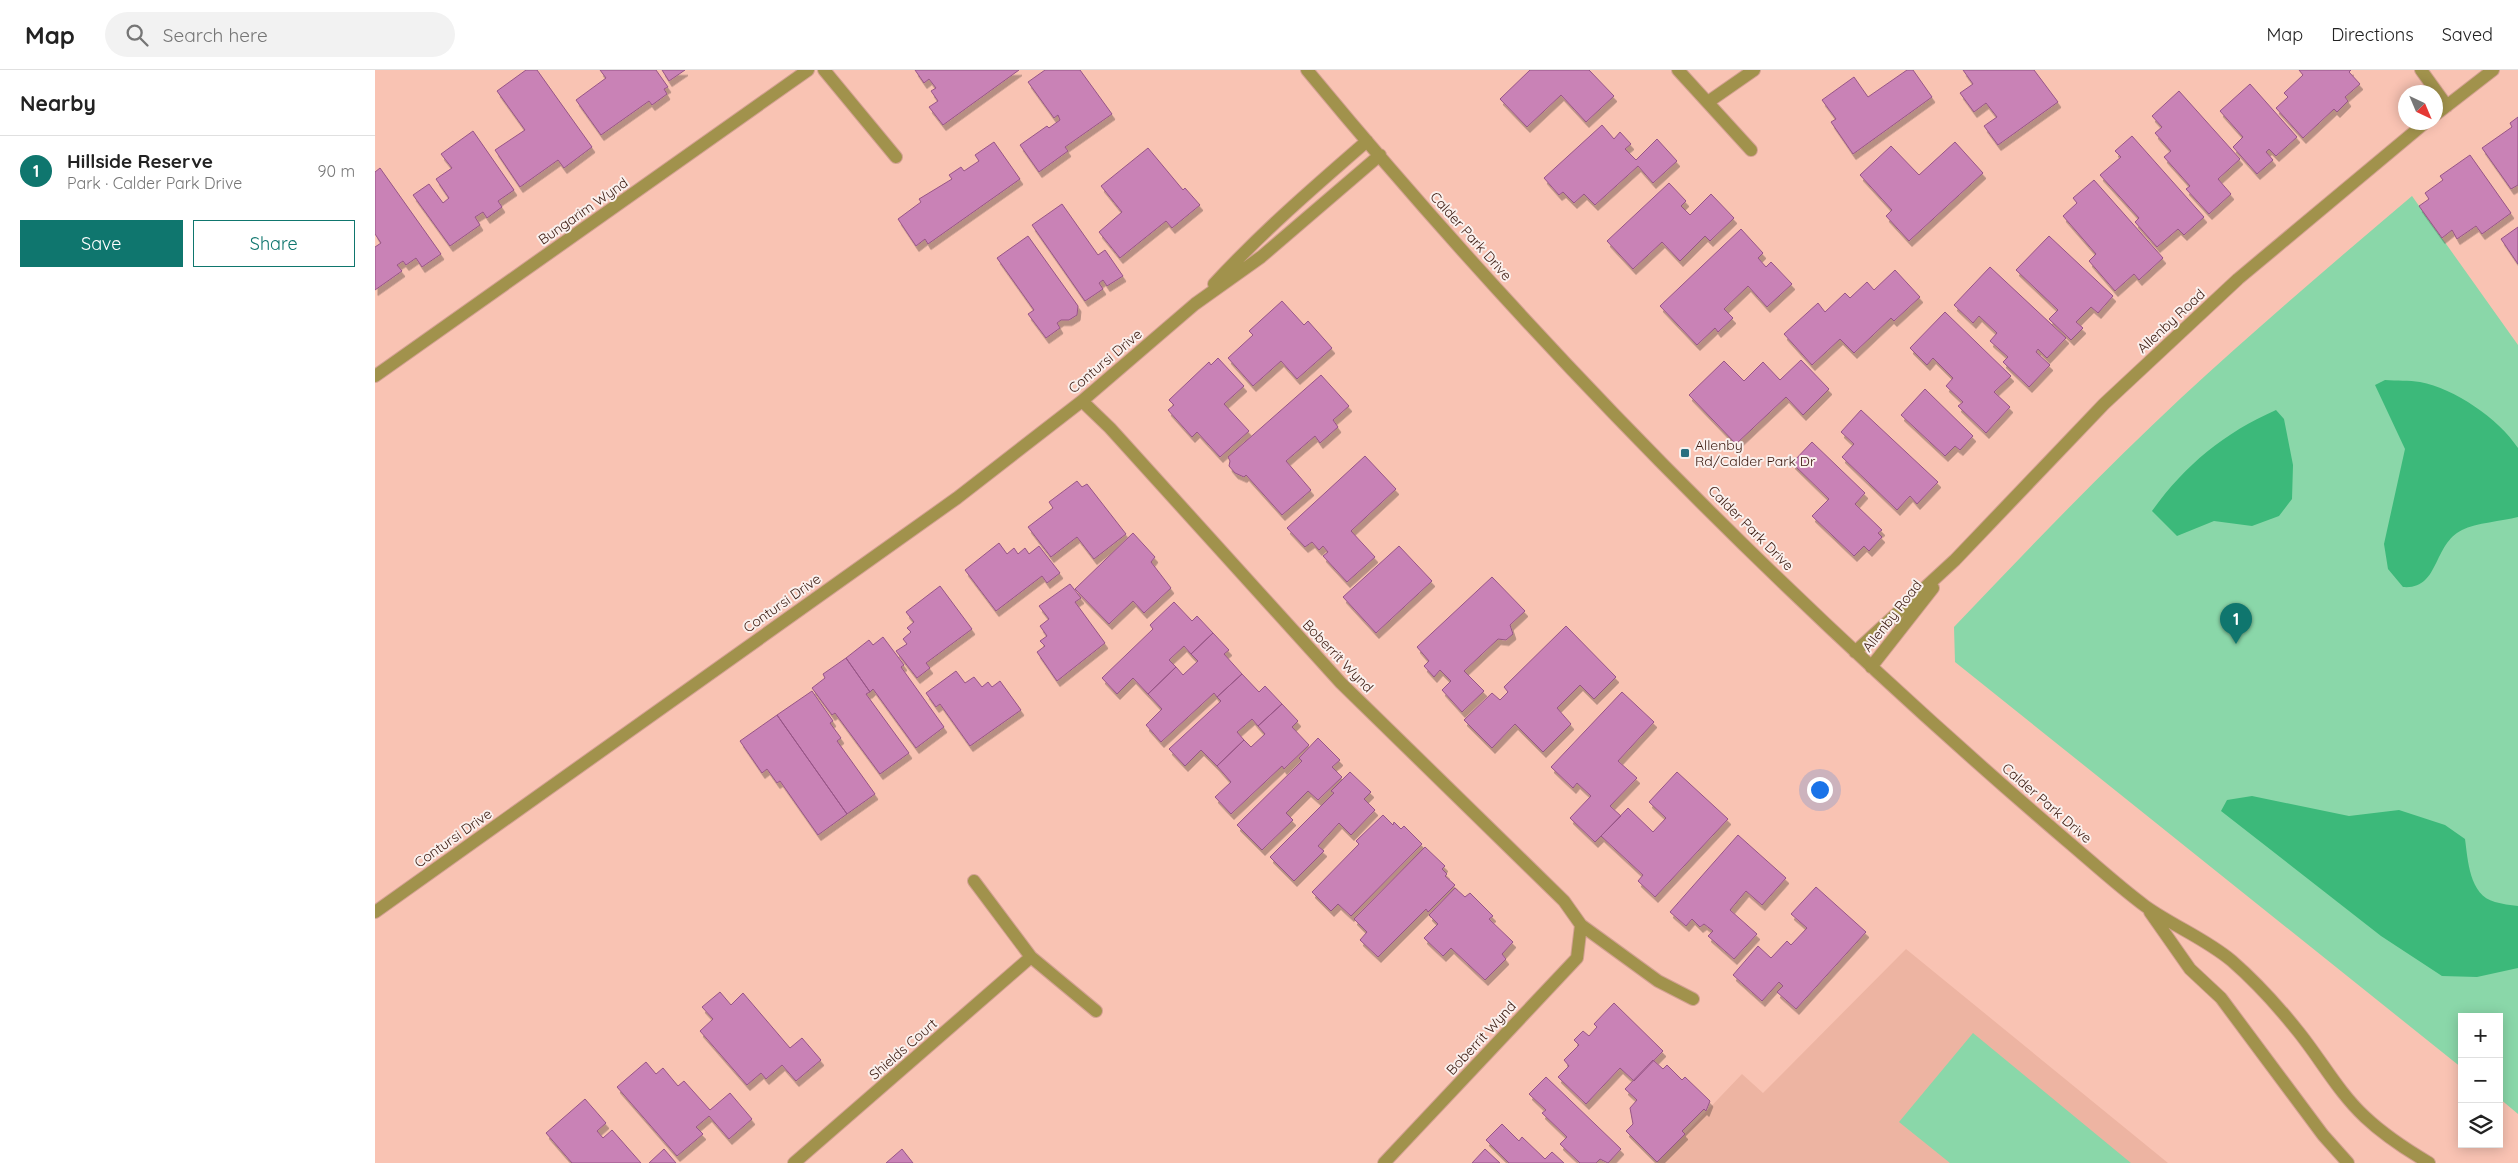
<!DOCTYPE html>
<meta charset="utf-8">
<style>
:root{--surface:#fff;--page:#f2f2f2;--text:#222;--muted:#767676;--line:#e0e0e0;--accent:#0f766e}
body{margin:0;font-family:Quicksand,sans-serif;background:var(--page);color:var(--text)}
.controls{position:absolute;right:15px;bottom:15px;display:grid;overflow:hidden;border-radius:0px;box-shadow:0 2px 12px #0003}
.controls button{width:45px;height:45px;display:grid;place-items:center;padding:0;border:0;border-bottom:1px solid var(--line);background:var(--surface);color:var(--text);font:25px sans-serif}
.compass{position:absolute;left:2023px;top:15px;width:45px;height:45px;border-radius:50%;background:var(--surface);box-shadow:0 2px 12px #0003;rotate:136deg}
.you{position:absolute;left:1444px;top:719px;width:18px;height:18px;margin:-12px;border:4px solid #fff;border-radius:50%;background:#1a73e8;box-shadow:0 0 0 8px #1a73e833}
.badge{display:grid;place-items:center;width:32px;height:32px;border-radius:50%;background:var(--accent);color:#fff;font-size:16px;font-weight:700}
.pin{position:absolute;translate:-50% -41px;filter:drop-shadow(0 1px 2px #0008)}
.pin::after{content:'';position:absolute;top:26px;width:18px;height:15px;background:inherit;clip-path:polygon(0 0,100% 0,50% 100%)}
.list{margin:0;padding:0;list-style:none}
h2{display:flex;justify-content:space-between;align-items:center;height:65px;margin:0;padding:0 20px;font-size:21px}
h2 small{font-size:16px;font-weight:400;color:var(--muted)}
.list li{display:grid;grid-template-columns:32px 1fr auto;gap:15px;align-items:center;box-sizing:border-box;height:70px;padding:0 20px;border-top:1px solid var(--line)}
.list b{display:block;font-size:19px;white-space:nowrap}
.list p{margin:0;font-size:16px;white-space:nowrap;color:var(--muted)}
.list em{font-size:16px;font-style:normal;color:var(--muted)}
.actions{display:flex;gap:10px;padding:15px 20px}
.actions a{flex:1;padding:11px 0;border:1px solid var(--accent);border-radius:0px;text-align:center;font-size:18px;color:var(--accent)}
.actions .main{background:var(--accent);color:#fff}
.icon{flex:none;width:28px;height:28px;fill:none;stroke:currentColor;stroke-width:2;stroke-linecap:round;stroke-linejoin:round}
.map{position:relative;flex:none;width:2143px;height:1093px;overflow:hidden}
header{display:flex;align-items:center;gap:30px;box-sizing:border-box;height:70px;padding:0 25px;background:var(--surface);border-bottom:1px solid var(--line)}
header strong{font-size:24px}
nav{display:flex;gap:28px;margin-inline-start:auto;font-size:18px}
.search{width:350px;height:45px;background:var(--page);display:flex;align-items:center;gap:12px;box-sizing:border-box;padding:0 18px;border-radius:28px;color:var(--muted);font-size:19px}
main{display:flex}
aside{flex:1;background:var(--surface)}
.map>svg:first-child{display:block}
</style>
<header>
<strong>Map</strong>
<div class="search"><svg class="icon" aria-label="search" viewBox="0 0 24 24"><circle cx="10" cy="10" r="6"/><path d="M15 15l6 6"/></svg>Search here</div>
<nav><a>Map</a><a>Directions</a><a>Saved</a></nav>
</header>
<main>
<aside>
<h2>Nearby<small></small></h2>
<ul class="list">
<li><span class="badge">1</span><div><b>Hillside Reserve</b><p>Park · Calder Park Drive</p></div><em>90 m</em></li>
</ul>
<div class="actions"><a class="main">Save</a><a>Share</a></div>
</aside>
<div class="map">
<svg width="2143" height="1093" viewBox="0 0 2143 1093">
<defs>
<filter id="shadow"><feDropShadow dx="3" dy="5.5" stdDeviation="0" flood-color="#0004"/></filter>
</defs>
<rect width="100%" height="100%" fill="#f9c3b3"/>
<path fill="#edb4a2" d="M1531,879L1793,1093H1282L1367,1004L1388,1023Z"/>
<path fill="#8ad7a9" d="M2037,126L2143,275V1044L2124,1028V947H2087V998L1580,592L1579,557C1653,479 1728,401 1806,328C1881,259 1959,192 2037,126Z
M1598,963L1756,1093H1575L1524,1052Z"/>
<path fill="#3cb97a" d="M2010,310C2022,311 2034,310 2045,312C2080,319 2123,348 2143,378V447C2127,451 2101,453 2087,460C2057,475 2065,520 2028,517L2013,499L2009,474L2030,379L2000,315Z
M1901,340L1909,349L1918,395L1917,429L1904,446L1877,456L1839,451L1802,466L1777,441C1810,395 1849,363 1901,340Z
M1877,726L1974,746L2024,740L2070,755L2090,769C2093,790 2094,825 2120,832C2127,834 2135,835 2143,836V898L2102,907L2067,906L2006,866L1846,741L1852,730Z"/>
<path fill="#c982b6" stroke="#975586" filter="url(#shadow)" d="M151,0H162L217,77L189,98L183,90L145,117L120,80L150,60L122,21Z
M225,0H281L293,17L289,19L292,24L277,35L274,31L226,65L201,30L231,8Z
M287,0H310L294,11Z
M540,0H644L568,55L554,37L563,31L556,21L561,18L554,9L549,13Z
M670,0H705L737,44L690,77L693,81L664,102L645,75L672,56L674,58L685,50L683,45L679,48L653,12Z
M1155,0H1214L1239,26L1211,52L1186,25L1152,57L1125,29Z
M1532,0H1538L1557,27L1478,84L1456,52L1461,49L1447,30L1479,7L1493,27Z
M1588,0H1659L1683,32L1623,75L1609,56L1622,47L1611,33L1599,42L1585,23L1598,14Z
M1924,0H1976L1974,2L1985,14L1970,27L1973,31L1962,42L1959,39L1928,68L1901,38L1913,27L1909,23L1928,5Z
M1875,14L1922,67L1901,86L1894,79L1891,82L1898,90L1882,104L1858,77L1868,67L1845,41Z
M1804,21L1865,89L1843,109L1856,124L1834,144L1811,119L1815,116L1789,87L1796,81L1780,63L1787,57L1777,46Z
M2143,47V115L2136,119L2107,78L2137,57L2135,53Z
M1227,55L1239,69L1245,62L1256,74L1250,79L1261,90L1282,69L1302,91L1278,113L1263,96L1220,135L1209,124L1199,133L1188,122L1184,125L1169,108Z
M98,61L139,120L123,131L127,137L112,148L108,142L100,147L105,155L75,176L38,125L54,114L68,133L74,128L61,109L77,98L66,84Z
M1757,66L1829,147L1809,165L1803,159L1782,177L1760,152L1764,148L1725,105L1746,87L1740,81Z
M619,72L645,109L553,174L550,169L541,176L523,149L546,132L544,129L577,109L574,105L586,97L589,101L604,91L600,85Z
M1580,72L1608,103L1534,171L1511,146L1517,140L1485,105L1516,76L1544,105Z
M773,78L808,120L810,118L825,135L797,158L791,151L745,188L724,162L747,142L726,116Z
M2095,85L2136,143L2107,164L2101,156L2082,169L2077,160L2067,168L2044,136L2054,129L2050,123L2068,110L2065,106Z
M5,98L66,184L47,197L41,188L31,195L28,191L22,195L27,201L0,220V177L6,173L0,164V102Z
M1719,110L1788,188L1764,210L1759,204L1740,221L1714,191L1721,184L1688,146L1702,133L1698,128Z
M1294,113L1311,131L1306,136L1315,145L1336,124L1359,148L1335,171L1330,166L1305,191L1287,172L1258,199L1232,171Z
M687,134L723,185L730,180L748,206L732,216L728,210L724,213L728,219L710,231L657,155Z
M2143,157V194L2126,169Z
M1366,159L1388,183L1383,188L1391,197L1396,192L1417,214L1392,237L1373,216L1349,239L1358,248L1343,262L1340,258L1322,275L1285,236Z
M653,166L703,236L702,245L694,250H686L682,253L685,258L671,268L653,244L659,240L622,188Z
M1674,166L1738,226L1723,243L1716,237L1701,252L1708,258L1696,270L1674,249L1683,240L1641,200Z
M1615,197L1691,268L1672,288L1663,279L1661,282L1675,295L1654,317L1628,292L1633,287L1615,271L1622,263L1604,246L1598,253L1579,235Z
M1520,200L1545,227L1519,251L1516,248L1479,283L1465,269L1437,295L1409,264L1443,233L1450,242L1470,223L1475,228L1492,212L1499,220Z
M907,231L929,255L933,251L957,278L922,309L906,291L878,316L853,288L878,265L874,261Z
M1570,242L1636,306L1619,322L1635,337L1611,363L1583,336L1588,332L1571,316L1578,308L1558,288L1552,295L1535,278Z
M843,288L869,316L849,334L874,361L845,387L822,362L817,367L793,340L799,335L794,330L834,292L836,295Z
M1426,290L1454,319L1428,345L1411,327L1361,374L1314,325L1349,291L1369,311L1388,292L1405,310Z
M946,305L974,336L958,350L963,357L945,373L940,366L911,391L936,420L907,445L871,405L869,407L860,403L854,396L855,391L853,387Z
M1550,319L1598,366L1585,380L1580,376L1570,386L1526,345Z
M1486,340L1563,412L1542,434L1535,426L1522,440L1467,387L1479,374L1466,362Z
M1437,372L1490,423L1480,434L1507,460L1503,463L1507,467L1494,481L1489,476L1479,486L1437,446L1454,429L1417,393Z
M990,386L1021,419L976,461L1000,487L972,512L948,486L953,482L948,476L944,480L937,472L930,477L912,458Z
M702,411L707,417L712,414L751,464L719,489L702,467L676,487L653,457L678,438L674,432Z
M758,463L780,487L776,492L796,518L769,543L758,531L734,554L700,519Z
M624,473L632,484L639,478L643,484L650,478L654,484L664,476L685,503L672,513L667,506L621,541L590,500Z
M1024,476L1057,511L1001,563L968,527Z
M1117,507L1150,541L1135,555L1138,564L1131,570L1123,569L1089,601L1109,621L1087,642L1067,620L1076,611L1065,600L1059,607L1049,596L1054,591L1042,577Z
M695,514L706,528L700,532L730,573L682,611L662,582L670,576L665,571L672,566L665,556L674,549L664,536Z
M565,516L597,559L551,593L555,598L542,608L521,581L532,574L528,569L536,562L532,558L539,552L531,542Z
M799,532L817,551L822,546L838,563L816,584L809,576L794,590L801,597L773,624L758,608L742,624L727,608L778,559L775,555Z
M1191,556L1241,607L1219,629L1205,615L1182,638L1196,654L1168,682L1140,654L1117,678L1089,650L1117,623L1125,630L1133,622L1129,617Z
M838,563L854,580L849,584L867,604L842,627L839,623L786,672L771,655L787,639L773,624L801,597L808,605L823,591L816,584Z
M508,567L529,595L526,597L569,657L541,678L498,619L495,622L471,588L494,570L498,575Z
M471,588L495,622L491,624L534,683L505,704L460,643L457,645L437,618L450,608L448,604Z
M581,601L590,613L599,607L607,617L613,612L617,617L625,611L646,640L595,676L565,634L561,637L551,623Z
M867,604L884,622L890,616L907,634L883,656L877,649L862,662L869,670L842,696L826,680L810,696L794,679L846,631L842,627Z
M437,621L458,651L455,653L466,668L462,671L500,724L472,744L402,645Z
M1247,622L1279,652L1243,691L1262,708L1235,736L1246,746L1220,772L1195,748L1216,726L1202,713L1198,718L1176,697Z
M907,634L923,651L917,657L934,675L909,699L907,696L856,744L840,727L856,712L842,696L869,670L876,677L890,664L883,656Z
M402,645L472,744L443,765L405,711L402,713L392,699L387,703L365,671Z
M943,668L965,690L957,697L967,707L943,730L933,721L911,743L918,750L887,780L862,755L927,691L924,688Z
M975,702L996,722L989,729L1000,740L976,765L964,753L943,776L949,781L919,811L895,787L959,723L956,721Z
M1302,702L1353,749L1280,827L1263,811L1268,805L1226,766L1253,738L1278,762L1291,748L1274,732Z
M1008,745L1018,755L1019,752L1026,759L1029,756L1047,774L976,846L963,834L956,841L937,822L984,774L981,771Z
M1363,765L1411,808L1387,835L1371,821L1355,840L1382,864L1359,889L1333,866L1338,861L1329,854L1325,857L1317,849L1311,856L1295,842Z
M1050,777L1070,796L1067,799L1072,804L1070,806L1080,815L1053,842L1051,839L1003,887L985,870L992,862L979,849Z
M1441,817L1491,862L1421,939L1402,922L1408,916L1404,912L1387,931L1358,905L1383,876L1396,888L1412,871L1416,875L1432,858L1416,844Z
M1080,818L1090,827L1095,823L1118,846L1114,849L1138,872L1127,884L1131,889L1110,910L1076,878L1068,886L1049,868L1063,854L1054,845Z
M345,922L356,935L368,923L415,978L427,968L446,990L421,1011L407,995L391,1009L386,1003L372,1015L325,961L338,949L327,937Z
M1239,933L1288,981L1259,1011L1245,998L1211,1034L1183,1007L1194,996L1189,990L1204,975L1199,970L1208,961L1214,966L1222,957L1219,954Z
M1278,990L1288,999L1292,995L1307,1010L1310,1007L1335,1031L1331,1041L1329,1039L1307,1061L1310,1064L1282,1092L1251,1061L1258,1054L1255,1038L1262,1030L1250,1019Z
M271,992L281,1004L288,998L303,1016L309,1011L335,1040L355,1023L377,1049L354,1069L334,1046L321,1057L328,1064L302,1086L242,1017Z
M1171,1007L1246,1079L1233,1093L1225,1089L1221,1093H1205L1185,1074L1192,1067L1167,1043L1171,1040L1154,1024Z
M210,1029L231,1053L222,1061L228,1068L237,1060L266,1093H197L171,1063Z
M1127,1054L1144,1071L1147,1067L1170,1089L1177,1082L1189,1093H1134L1111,1070Z
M289,1079L301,1093H274Z
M527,1079L538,1093H511Z
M1110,1079L1125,1093H1097Z"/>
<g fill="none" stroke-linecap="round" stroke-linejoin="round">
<g stroke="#d3a192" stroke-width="14">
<path id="minor" d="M449,0L521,87
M932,0C1160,276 1419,537 1691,770C1717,792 1743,816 1770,836C1798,856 1831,869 1857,891C1881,912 1902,935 1922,960C1945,988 1963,1022 1990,1047C2009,1065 2032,1080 2054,1093
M1303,0L1376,80
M2046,0L2072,36
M1333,32L1379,0
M2060,45L2118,0
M839,214C887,162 939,117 992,71
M0,306L433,0
M707,331L735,358L966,613L1189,831L1206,855L1202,888L1009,1093
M1480,582L1580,490L1729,334L1863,209L2051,52
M1496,597L1558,518
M599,811L656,887L721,941
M0,842L582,428L707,331L820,234L886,187L1005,85
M1775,842L1815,899L1846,928L1948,1065L1973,1093
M1206,855L1283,911L1318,929
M419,1093L656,887"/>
</g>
<use href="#minor" stroke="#a1924c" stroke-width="12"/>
</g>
<rect fill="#2a6e7f" stroke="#faf0ed" stroke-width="2" x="1305" y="378" width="10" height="10" rx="2.5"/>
<g text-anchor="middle" stroke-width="4" stroke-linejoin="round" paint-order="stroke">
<g font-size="14" fill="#3b1a10" stroke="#faf0ed">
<text transform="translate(208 141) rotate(-35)" y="5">Bungarim Wynd</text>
<text transform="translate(1096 166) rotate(48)" y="5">Calder Park Drive</text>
<text transform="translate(1796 251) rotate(-43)" y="5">Allenby Road</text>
<text transform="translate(730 291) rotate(-40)" y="5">Contursi Drive</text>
<text transform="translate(1376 458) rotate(45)" y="5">Calder Park Drive</text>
<text transform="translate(407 533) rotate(-35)" y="5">Contursi Drive</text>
<text transform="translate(1517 546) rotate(-52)" y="5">Allenby Road</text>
<text transform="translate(963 586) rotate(46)" y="5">Boberrit Wynd</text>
<text transform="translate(1672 733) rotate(41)" y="5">Calder Park Drive</text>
<text transform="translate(78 768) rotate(-35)" y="5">Contursi Drive</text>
<text transform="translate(1106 968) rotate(-47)" y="5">Boberrit Wynd</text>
<text transform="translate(528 979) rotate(-41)" y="5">Shields Court</text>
</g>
<g font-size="14" fill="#3b1a10" stroke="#faf0ed" text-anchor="start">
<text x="1320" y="380">Allenby<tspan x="1320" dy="16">Rd/Calder Park Dr</tspan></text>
</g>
</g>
</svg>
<div class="controls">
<button>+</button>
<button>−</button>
<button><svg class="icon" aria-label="layers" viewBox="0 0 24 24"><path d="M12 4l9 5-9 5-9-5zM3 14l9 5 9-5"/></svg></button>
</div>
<svg class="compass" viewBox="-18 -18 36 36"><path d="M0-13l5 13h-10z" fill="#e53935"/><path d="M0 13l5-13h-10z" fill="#767676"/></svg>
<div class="you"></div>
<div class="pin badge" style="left:1861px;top:574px">1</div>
</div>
</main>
